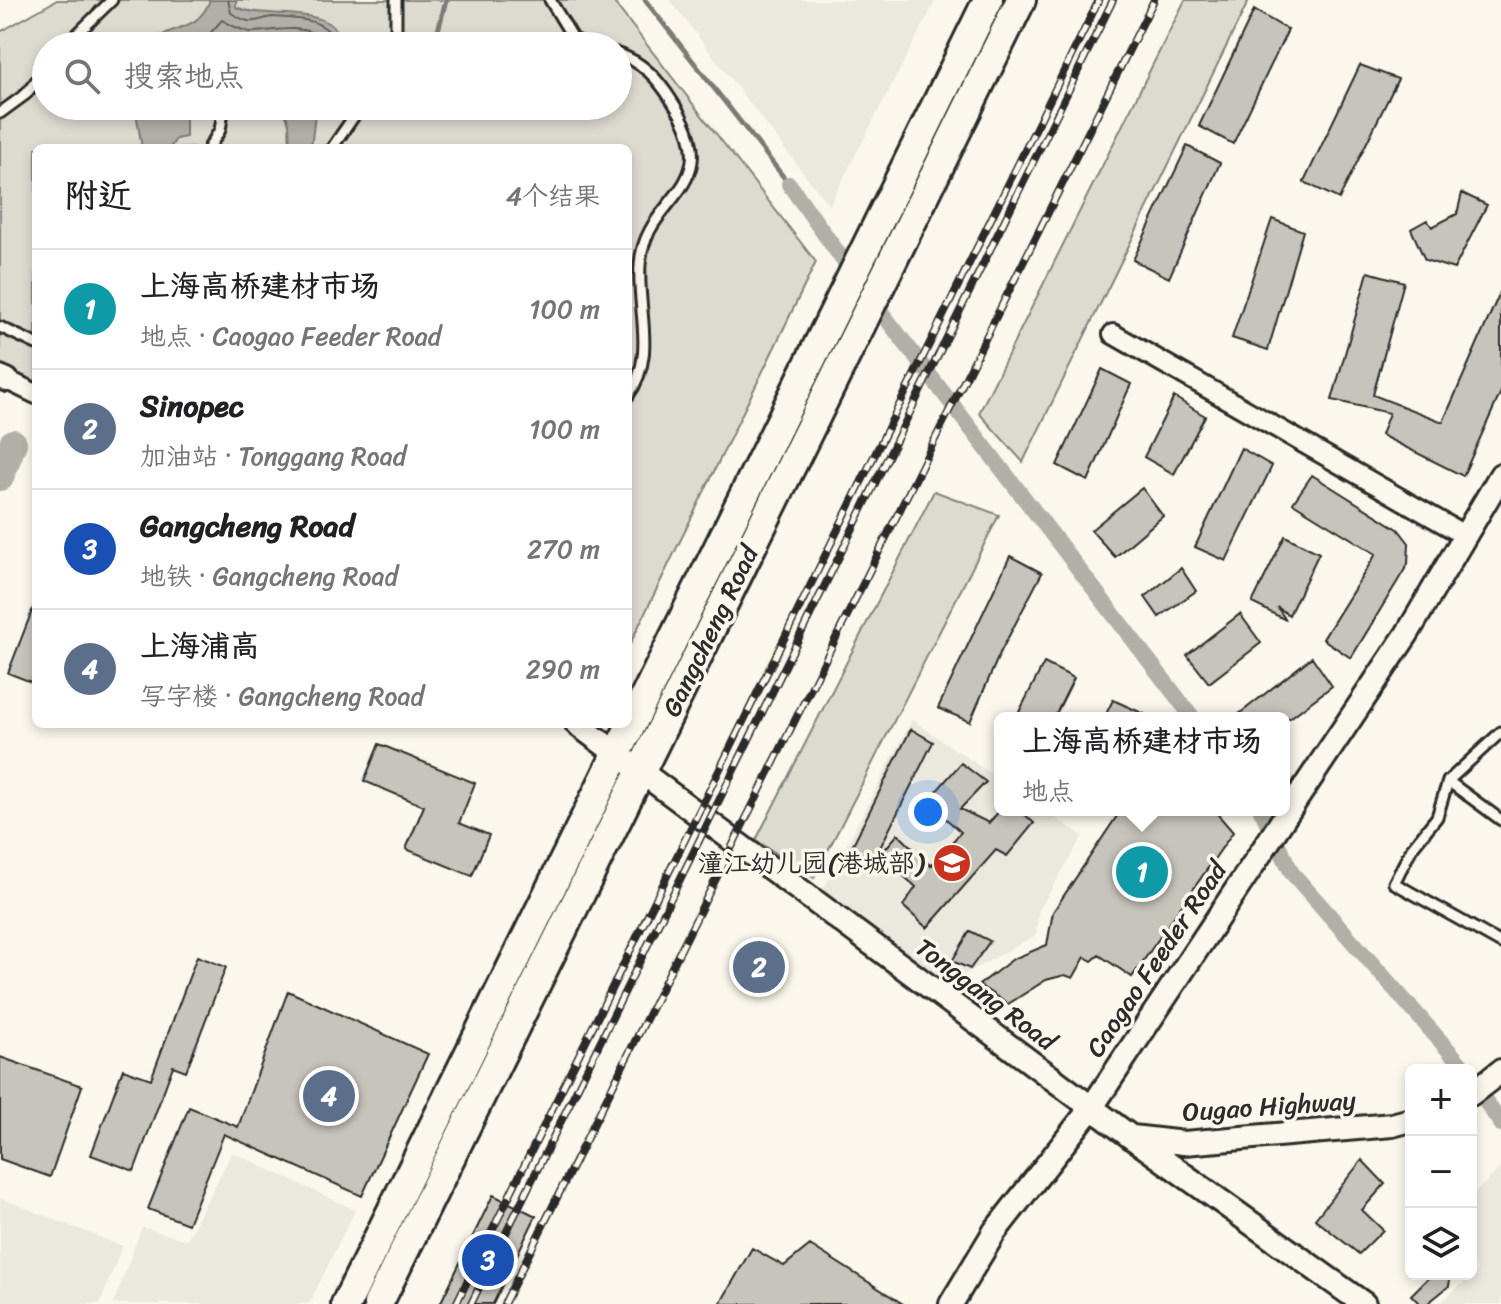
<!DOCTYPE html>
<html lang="zh">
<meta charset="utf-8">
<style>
:root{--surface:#fff;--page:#f2f2f2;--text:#202124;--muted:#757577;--line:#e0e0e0;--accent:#c8321e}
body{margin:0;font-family:Sriracha,"LXGW WenKai TC",sans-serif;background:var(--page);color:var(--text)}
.controls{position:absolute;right:24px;bottom:24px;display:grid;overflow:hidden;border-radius:12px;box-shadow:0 4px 12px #0003}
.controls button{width:72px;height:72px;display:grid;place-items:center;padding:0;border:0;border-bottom:2px solid var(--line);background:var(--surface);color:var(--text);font:40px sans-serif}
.you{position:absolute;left:928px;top:812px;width:28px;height:28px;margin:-20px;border:6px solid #fff;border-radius:50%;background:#1a73e8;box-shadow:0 0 0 12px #1a73e833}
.badge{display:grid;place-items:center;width:52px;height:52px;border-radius:50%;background:var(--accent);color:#fff;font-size:26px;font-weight:700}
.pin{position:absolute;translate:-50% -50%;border:4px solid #fff;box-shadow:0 2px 8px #0006}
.popup{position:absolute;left:994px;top:712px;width:296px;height:104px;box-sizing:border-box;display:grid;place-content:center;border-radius:12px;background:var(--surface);filter:drop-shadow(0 2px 6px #0005);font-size:26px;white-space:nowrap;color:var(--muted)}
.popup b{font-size:30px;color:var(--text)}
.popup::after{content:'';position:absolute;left:50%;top:100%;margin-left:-16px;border:16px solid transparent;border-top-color:var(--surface)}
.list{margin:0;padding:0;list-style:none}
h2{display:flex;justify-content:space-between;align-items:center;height:104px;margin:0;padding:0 32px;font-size:34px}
h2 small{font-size:26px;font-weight:400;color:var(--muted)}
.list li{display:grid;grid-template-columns:52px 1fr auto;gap:24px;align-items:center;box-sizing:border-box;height:120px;padding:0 32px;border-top:2px solid var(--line)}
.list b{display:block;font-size:30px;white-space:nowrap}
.list p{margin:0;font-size:26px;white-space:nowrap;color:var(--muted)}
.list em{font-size:26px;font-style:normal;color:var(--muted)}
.icon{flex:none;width:44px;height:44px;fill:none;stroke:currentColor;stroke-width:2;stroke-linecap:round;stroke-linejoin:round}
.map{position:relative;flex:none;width:1501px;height:1304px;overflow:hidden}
.search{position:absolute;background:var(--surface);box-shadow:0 4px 12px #0003;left:32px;top:32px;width:600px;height:88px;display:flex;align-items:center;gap:20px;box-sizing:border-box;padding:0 28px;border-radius:44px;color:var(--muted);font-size:30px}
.panel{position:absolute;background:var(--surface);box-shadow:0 4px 12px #0003;left:32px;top:144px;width:600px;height:584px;border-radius:12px}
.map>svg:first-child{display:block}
</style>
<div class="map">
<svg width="1501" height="1304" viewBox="0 0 1501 1304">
<rect width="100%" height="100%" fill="#fbf7ec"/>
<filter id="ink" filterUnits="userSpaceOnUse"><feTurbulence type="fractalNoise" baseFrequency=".0125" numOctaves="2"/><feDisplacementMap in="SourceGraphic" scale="16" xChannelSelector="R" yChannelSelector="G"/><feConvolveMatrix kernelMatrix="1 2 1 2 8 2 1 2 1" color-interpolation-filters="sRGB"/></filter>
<g filter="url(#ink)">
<path fill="#ebe8de" d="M670,0H936L829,206Z
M912,720L1000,780V810H1044L1083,836L1038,912L1036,935L947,984L823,890Z
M232,1152L355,1210L309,1304H113L142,1227L187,1240Z
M1501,1168V1304H1439L1477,1271L1471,1262V1196Z
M0,1198L122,1246L100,1304H0Z"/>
<path fill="#dddad0" stroke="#84827e" stroke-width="2" fill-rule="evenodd" d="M57,0H612L816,262L628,648V148H36V381L0,367V32ZM46,46H618V106H46Z
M1185,0H1249L1023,462L979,413Z
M934,491L999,515L814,878L756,840Z"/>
<path fill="#b1afa7" stroke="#7b7a75" stroke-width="2" d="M210,0H236V7C270,22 334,0 344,46H150C170,21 196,36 210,0Z
M135,106H186V137L176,139L170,148H142Z
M282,106H316L311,148H290L289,123Z"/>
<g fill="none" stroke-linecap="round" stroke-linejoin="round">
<path stroke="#61605d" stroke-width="2" d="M228,0L231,13C236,16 243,20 248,21C257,23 265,17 273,17C297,18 330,18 336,46
M183,46L206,38L222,20C231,25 243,32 253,32C277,31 301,23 323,38L326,46
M216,46L226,36C259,49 285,32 313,46"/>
<path stroke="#7b7a75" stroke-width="5" d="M645,0L789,184
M434,46L446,0"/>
<path stroke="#b1afa7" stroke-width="16" d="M789,184L855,277
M869,296L1193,718
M1261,810L1292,873L1466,1070
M1472,1081L1501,1124"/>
<path stroke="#b1afa7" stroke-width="28" d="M0,477L13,443"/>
</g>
<path fill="#c7c4bc" stroke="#2b2b2b" stroke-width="2" d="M1254,10L1288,30L1233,144L1199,126Z
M1360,65L1398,79L1339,199L1304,182Z
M1187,146L1220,163L1169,278L1133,260Z
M1462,193L1487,205L1454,269L1425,260L1411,229L1427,220L1432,227L1457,214Z
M1272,219L1303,231L1268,350L1232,338Z
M1368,272L1404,282L1373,395L1443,422L1501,290V392L1463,476L1381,435L1389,413L1332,400Z
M1102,369L1131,384L1088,481L1057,465Z
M1174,397L1205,416L1174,474L1144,457Z
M1241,448L1272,466L1226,561L1195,547Z
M1312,475L1398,529L1409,543L1408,564L1351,658L1323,639L1376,554L1293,503Z
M1142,488L1163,516L1115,557L1091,530Z
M1285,536L1319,553L1289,615L1277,607L1286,620L1252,603Z
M1010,556L1042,573L1000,653L970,722L938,708Z
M1181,568L1196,591L1159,617L1145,597Z
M35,603L36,669L31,682L8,673Z
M1240,614L1261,643L1209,683L1187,655Z
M1312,657L1332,686L1290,718H1234Z
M1044,663L1074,678L1054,718H1016Z
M1113,700L1153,718H1104Z
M911,729L933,742L871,866L848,854Z
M379,744L475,783L459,823L489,835L472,876L406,849L424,806L364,781Z
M961,763L986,782L960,809L989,823L1000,810H1020L1034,823L1007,856L996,850L927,928L903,906L916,887L880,855L898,834L931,866L961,832L927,802Z
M1121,810H1214L1233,832L1132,977L1099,955L1092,961L1085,957L1073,978L1065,975L1046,980L1008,1004L979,985L1013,959L1047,945L1053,912Z
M970,931L990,941L970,969L952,961Z
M197,956L226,967L186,1071L173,1066L134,1171L91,1155L123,1069L151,1079Z
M288,991L428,1054L362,1196L224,1134L188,1224L148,1209L189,1107L238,1127Z
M0,1057L82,1086L50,1177L0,1159Z
M1362,1160L1385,1184L1362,1210L1383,1230L1359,1254L1315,1219Z
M493,1195L536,1216L493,1304H440Z
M810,1245L903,1304H720L752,1248L784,1266Z
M1432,1274H1451L1449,1286L1427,1304H1420L1411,1295Z"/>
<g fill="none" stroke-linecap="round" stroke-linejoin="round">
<g stroke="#2b2b2b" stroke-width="15">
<path id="service" d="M550,0L573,38L587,46
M65,46L112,0
M396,46V0
M618,54C643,62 658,79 672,101C731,190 644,194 640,265C637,312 657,355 628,396
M0,113L26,94L46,68
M209,148L220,130L224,106
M332,148L361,106
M0,327L36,344
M1501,732L1448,781L1501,820
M1448,781L1437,817L1412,848L1394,883L1501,943"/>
</g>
<g stroke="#2b2b2b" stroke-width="24">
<path id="minor" d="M1113,334L1464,535
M7,380L36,394"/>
</g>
<g stroke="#2b2b2b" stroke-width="28">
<path id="tertiary" d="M0,377L7,380
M577,724L1131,1137L1364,1304
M1471,1094L1501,1071
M1132,1137L1184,1143L1392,1125L1411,1120
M951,1304L995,1231L1092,1107L1292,806L1407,634L1501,475"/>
</g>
<g stroke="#2b2b2b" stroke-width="34">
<path id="primary" d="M346,1304L988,0
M378,1304L1021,0"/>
</g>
<use href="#service" stroke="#fbf7ec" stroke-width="9"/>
<use href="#minor" stroke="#fbf7ec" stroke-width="18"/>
<use href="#tertiary" stroke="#fbf7ec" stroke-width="22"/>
<use href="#primary" stroke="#fbf7ec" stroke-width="28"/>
<g stroke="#2b2b2b" stroke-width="8">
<path id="rail" d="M456,1304L1099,0
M471,1304L1113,0
M504,1304L1154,0"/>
</g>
<use href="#rail" stroke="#fbf7ec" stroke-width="5" stroke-dasharray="15" stroke-linecap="butt"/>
</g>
</g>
<defs>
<g id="school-disc" transform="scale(2)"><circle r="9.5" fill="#c8321e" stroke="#fbf7ec"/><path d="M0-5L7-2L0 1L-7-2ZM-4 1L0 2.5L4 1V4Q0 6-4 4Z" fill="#fff"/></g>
</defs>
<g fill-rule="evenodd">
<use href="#school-disc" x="952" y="863"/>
</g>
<g text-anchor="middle" stroke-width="7" stroke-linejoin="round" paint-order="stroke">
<g font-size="26" fill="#2b2b2b" stroke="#fbf7ec">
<text transform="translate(710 631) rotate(-64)" y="9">Gangcheng Road</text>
<text transform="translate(1156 959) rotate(-56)" y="9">Caogao Feeder Road</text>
<text transform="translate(986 994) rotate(37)" y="9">Tonggang Road</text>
<text transform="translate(1269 1106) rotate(-4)" y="9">Ougao Highway</text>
</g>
<g font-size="26" fill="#2b2b2b" stroke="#fbf7ec" text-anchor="end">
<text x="924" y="872">潼江幼儿园(港城部)</text>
</g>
</g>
</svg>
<div class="controls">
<button>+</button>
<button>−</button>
<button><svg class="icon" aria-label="layers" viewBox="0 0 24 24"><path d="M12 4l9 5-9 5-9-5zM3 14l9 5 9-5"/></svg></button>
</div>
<div class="you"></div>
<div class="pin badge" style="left:1142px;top:872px;background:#0f9aa8">1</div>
<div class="popup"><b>上海高桥建材市场</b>地点</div>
<div class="pin badge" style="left:759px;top:967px;background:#5c6f8a">2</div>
<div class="pin badge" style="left:488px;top:1260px;background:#1a4fb4">3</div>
<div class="pin badge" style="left:329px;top:1096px;background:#5c6f8a">4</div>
<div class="search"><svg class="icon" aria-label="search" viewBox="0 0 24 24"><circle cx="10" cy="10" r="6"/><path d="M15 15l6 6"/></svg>搜索地点</div>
<section class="panel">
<h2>附近<small>4个结果</small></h2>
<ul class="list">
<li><span class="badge" style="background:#0f9aa8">1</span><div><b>上海高桥建材市场</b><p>地点 · Caogao Feeder Road</p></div><em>100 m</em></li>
<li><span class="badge" style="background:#5c6f8a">2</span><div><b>Sinopec</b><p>加油站 · Tonggang Road</p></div><em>100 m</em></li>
<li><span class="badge" style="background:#1a4fb4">3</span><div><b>Gangcheng Road</b><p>地铁 · Gangcheng Road</p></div><em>270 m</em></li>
<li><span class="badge" style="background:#5c6f8a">4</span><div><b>上海浦高</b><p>写字楼 · Gangcheng Road</p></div><em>290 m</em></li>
</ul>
</section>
</div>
